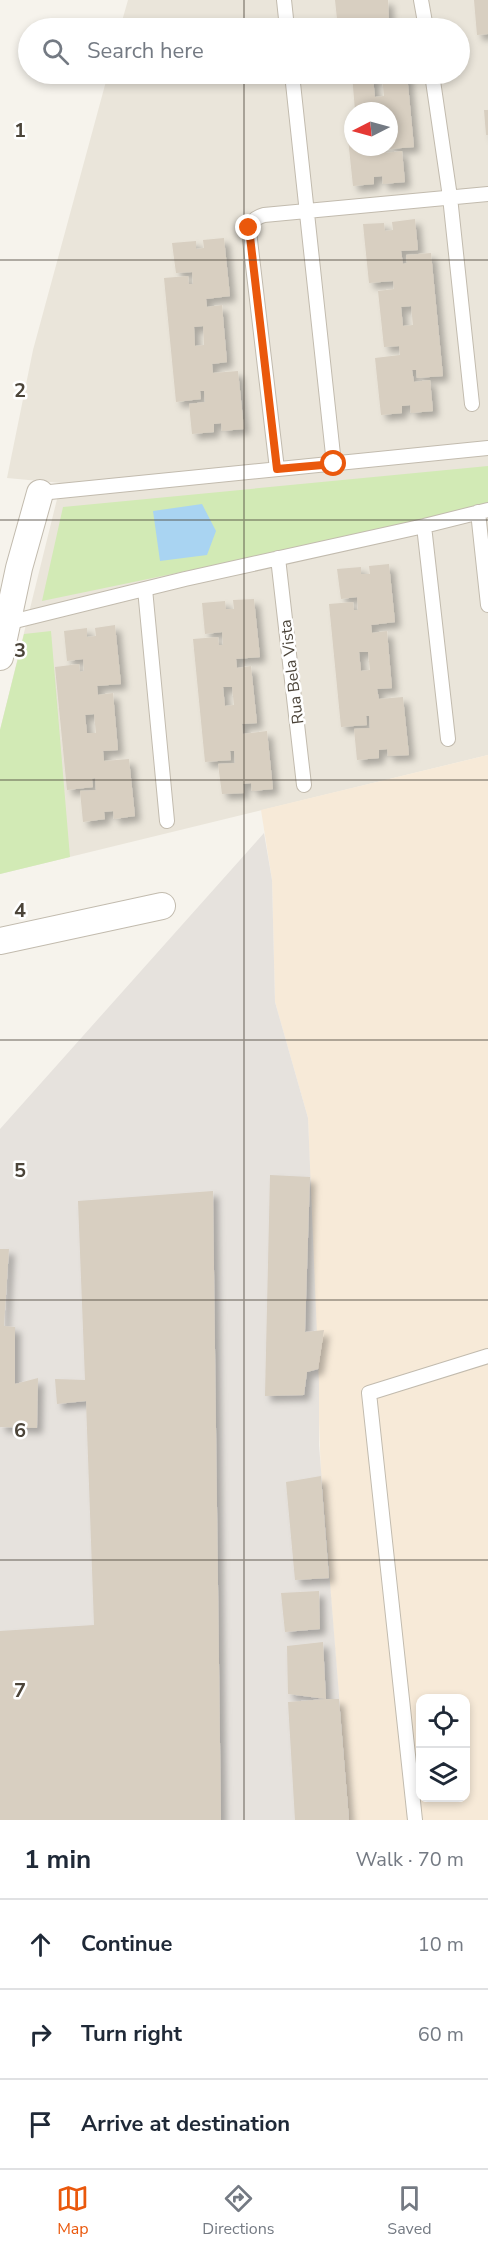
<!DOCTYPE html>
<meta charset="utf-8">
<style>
:root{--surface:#fff;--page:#f2f2f3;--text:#1f2937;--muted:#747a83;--line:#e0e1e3;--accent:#ea580c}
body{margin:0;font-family:"Nunito Sans",sans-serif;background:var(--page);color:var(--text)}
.controls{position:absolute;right:18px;bottom:18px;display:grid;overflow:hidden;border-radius:12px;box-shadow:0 3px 9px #0003}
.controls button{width:54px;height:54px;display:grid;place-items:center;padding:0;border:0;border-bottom:2px solid var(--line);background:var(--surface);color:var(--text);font:30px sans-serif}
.compass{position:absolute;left:344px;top:102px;width:54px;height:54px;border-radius:50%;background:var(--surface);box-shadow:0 3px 9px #0003;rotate:264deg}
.stop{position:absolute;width:18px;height:18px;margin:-14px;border:4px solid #ea580c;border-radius:50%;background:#fff}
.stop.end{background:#ea580c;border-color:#fff;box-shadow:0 2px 6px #0008}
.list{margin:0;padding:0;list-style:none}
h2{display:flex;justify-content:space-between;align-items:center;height:78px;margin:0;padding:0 24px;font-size:26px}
h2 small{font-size:20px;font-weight:400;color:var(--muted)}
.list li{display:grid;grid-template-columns:39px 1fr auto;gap:18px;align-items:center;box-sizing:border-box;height:90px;padding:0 24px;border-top:2px solid var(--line)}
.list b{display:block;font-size:22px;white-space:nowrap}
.list em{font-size:20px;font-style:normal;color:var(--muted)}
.icon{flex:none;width:33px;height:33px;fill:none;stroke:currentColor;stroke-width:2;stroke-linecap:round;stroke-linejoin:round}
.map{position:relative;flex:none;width:488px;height:1820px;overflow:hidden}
.search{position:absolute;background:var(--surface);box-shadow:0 3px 9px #0003;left:18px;right:18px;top:18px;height:66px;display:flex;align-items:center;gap:15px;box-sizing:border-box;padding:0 21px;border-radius:33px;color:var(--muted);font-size:22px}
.sheet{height:348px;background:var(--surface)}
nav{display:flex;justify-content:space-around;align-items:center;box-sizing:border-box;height:84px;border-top:2px solid var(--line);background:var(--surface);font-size:16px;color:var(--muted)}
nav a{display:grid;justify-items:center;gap:3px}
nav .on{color:var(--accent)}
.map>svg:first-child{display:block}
</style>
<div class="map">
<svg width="488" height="1820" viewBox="0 0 488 1820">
<defs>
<filter id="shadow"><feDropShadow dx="5.5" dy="5.5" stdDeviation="3" flood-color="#0004"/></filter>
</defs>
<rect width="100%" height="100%" fill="#f6f3ec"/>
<path fill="#eae5da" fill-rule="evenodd" d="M128,0H488V755L0,874V730L61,483L7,478L33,350L108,74H460V28H120ZM353,111H389V147H353Z"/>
<path fill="#f7ead8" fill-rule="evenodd" d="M488,755V1820H349L321,1476L308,1118L275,1002L272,880L261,810ZM420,1698H466V1798H420Z"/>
<path fill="#e6e2dd" d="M264,833L272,880L275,1002L308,1118L319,1383V1445L349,1820H0V1129Z"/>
<path fill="#d2eab5" d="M488,466V504L254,557L42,601L63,507Z
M51,631L70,857L0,874V730L24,634Z"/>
<path fill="#a9d4f2" d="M202,504L216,531L207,555L160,561L153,511Z"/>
<path fill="#d8cfc1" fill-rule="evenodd" filter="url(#shadow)" d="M335,0H388L389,21L373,22L374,28H338Z
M474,0H488V34L477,35Z
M402,24L403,28H378V26Z
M352,74H407L414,147L389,149V111H355ZM382,77L384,96L375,97L373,78Z
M484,110H488V135H486Z
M353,128V147H385L386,153L402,151L405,182L383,184L382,176L374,177V184L353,186L347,129Z
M415,219L418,250L401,251L403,264L407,263L406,255L431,253L443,376L417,378L416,370H412L414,382L430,380L433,411L411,413L410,405L402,406V413L381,415L375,358L400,355L399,346L384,347L378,291L394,289L393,281L369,283L363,224L384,223L385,231L393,230L392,222ZM411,306L413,325L403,326L401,307Z
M224,238L230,296L206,299L207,307L222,305L227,362L212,364L213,373L238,371L244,429L222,431L221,423L214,424V432L192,434L189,404L205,402L204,391H200L201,399L176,402L164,278L188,276L189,284H193L192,272L176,273L172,243L196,241V249L204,248L203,240ZM203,326L204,345L195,346L194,327Z
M389,564L395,622L371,625L372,633L387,631L392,688L377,689L379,699L403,697L409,755L388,756L387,749L379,750V758L357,760L354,729L370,728L369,716H366L367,725L341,727L329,604L353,602L354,610H358L357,597L341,599L337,569L361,567V574H370L369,566ZM359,652H368L370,670L361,671Z
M254,599L260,657L236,659L237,668L251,666L257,723L242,724L243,734L267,731L273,789L252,791L251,783L243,784L244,793L222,794L218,764L235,763L234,751H230L231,760L205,762L193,639L218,637L219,645H223L222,632L205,634L202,603L225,601L226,609H234L233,600ZM223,687H232L234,705L225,706Z
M115,625L121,684L97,686L98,695L113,693L118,750L103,751L104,761L129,759L135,816L114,819L113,811L104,812L105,819L83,822L80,791L96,790L95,778L92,779L93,787L67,790L55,667L79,664L80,672L84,671L83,659L67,661L64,631L87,628V637L96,636L95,628ZM94,714L96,733H87L85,715Z
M270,1175L310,1177L305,1332L324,1330L318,1369L307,1372L304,1395L265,1396Z
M213,1191L221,1820H0V1631L94,1625L86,1401L57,1404L55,1379L85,1380L78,1201Z
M0,1249H9L4,1326L15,1327V1384L38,1378L37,1428L0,1427Z
M321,1476L329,1578L295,1580L286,1482Z
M319,1591L320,1629L285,1632L281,1593Z
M323,1642L326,1699H339L349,1820H295L288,1702L326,1699L288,1694L287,1646Z"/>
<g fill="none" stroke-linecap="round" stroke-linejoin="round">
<g stroke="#c2bbae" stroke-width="16">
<path id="lane" d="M284,0L287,28
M421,0L426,28
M292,74L334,464
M432,74L450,197L472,404
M277,469L250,240C249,227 250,219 264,215L488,194
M40,493L488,448
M478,512L488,605
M424,526L448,739
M278,558L304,785
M145,589L167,821
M7,623L185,579L424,526L488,510
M415,1820L369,1393L488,1356"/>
</g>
<g stroke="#c2bbae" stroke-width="28">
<path id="street" d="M0,657L19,568L40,493
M0,941L162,906"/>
</g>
<use href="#lane" stroke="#fff" stroke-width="14"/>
<use href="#street" stroke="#fff" stroke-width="26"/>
</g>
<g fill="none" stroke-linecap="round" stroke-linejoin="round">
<path stroke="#ea580c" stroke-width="8" d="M249,228L277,469L334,464"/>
</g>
<path fill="none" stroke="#4b4439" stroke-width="1.5" stroke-opacity="0.55" d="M244,0V28M244,74V1820M0,260H488M0,520H488M0,780H488M0,1040H488M0,1300H488M0,1560H488"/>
<g text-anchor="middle" stroke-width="5" stroke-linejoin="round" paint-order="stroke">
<g font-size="16" fill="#4b4439" stroke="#fff">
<text transform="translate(291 672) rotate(-97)" y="6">Rua Bela Vista</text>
</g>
</g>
<g font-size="20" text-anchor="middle" font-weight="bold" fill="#4b4439" stroke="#fff" stroke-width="5" stroke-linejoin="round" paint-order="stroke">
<text x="20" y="137">1</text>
<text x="20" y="397">2</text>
<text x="20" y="657">3</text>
<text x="20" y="917">4</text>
<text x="20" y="1177">5</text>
<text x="20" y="1437">6</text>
<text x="20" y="1697">7</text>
</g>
</svg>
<div class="controls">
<button><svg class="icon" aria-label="locate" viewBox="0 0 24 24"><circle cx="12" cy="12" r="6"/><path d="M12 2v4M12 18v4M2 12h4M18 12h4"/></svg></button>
<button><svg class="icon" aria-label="layers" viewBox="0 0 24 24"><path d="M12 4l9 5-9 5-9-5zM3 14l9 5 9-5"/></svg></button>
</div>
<svg class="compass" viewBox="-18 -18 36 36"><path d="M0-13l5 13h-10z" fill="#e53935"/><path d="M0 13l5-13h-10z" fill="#747a83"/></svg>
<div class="stop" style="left:334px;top:464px"></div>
<div class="stop end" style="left:249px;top:228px"></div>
<div class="search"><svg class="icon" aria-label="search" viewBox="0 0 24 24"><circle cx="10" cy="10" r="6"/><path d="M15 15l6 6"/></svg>Search here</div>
</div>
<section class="sheet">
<h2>1 min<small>Walk · 70 m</small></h2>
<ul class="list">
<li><svg class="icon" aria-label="ahead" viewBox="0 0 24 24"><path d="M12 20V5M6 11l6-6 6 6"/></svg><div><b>Continue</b></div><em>10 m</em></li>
<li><svg class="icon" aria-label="right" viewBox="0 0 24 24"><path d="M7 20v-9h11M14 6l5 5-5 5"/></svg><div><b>Turn right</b></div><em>60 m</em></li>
<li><svg class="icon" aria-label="arrive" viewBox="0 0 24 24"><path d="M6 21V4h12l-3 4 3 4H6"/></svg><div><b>Arrive at destination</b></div></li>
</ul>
</section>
<nav>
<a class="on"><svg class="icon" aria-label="map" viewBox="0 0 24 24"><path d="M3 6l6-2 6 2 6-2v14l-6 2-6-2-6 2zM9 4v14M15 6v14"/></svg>Map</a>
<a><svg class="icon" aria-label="directions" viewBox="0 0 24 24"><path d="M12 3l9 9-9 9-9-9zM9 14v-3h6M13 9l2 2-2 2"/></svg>Directions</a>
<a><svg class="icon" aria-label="saved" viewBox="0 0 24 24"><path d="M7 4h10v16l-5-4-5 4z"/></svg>Saved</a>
</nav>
